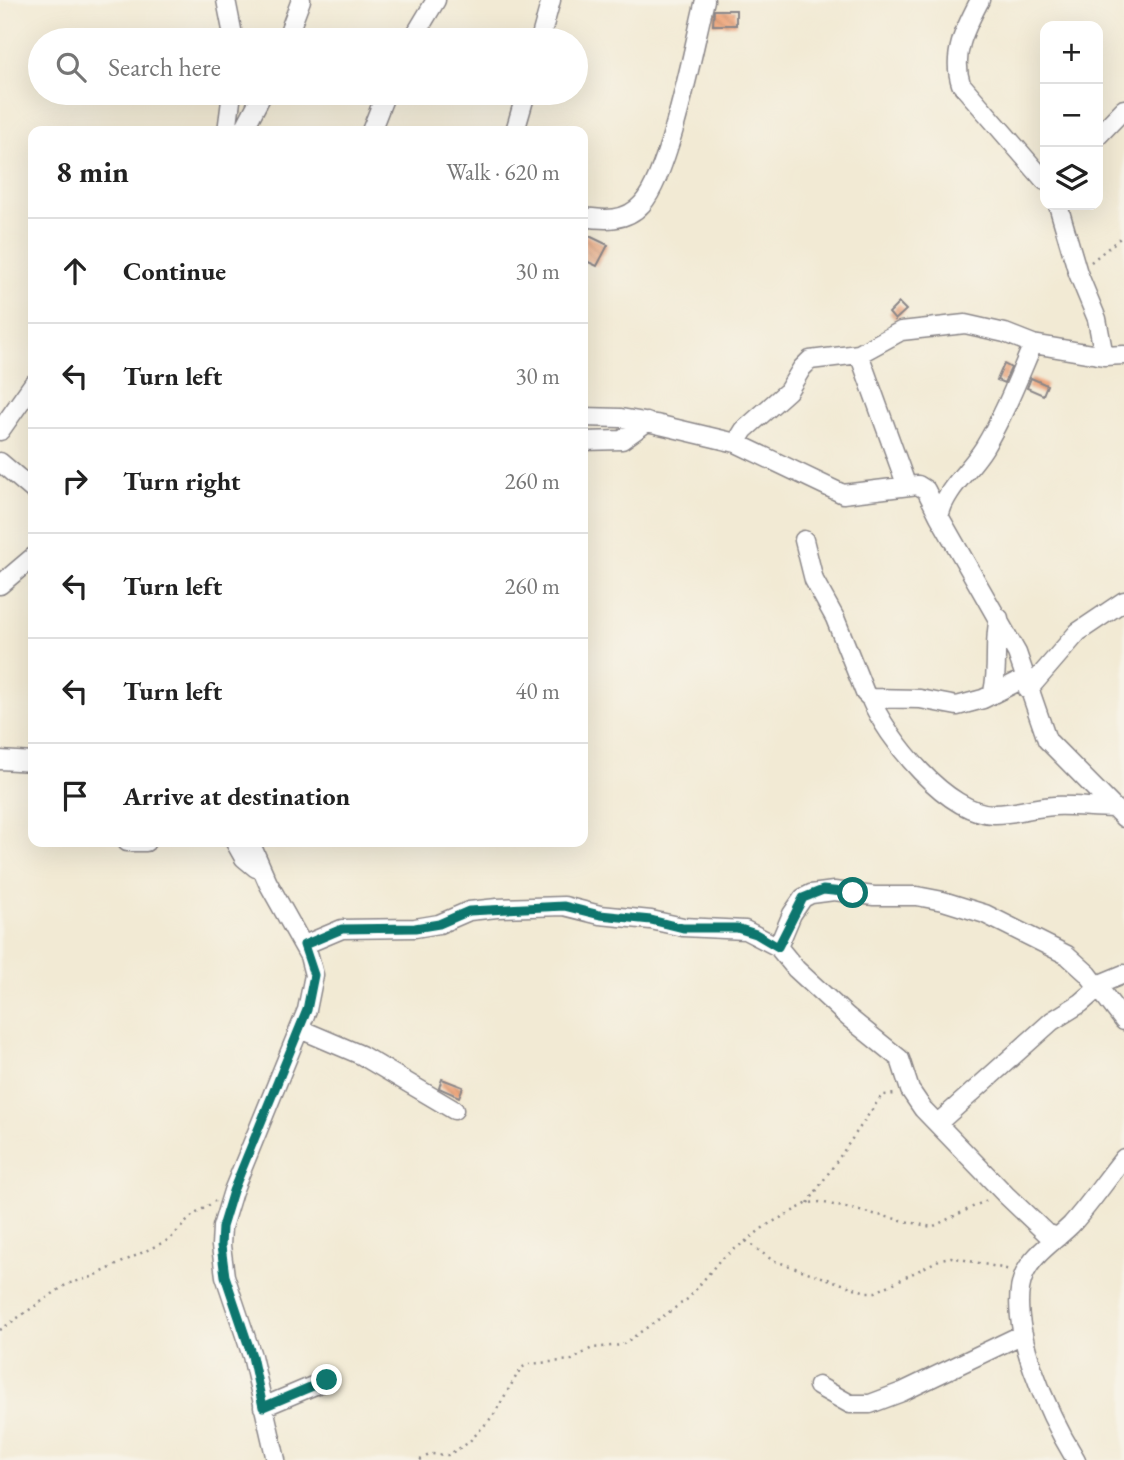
<!DOCTYPE html>
<meta charset="utf-8">
<style>
:root{--surface:#fff;--page:#f2f2f2;--text:#222;--muted:#767676;--line:#e0e0e0}
body{margin:0;font-family:"EB Garamond",serif;background:var(--page);color:var(--text)}
.controls{position:absolute;right:21px;top:21px;display:grid;overflow:hidden;border-radius:14px;box-shadow:0 7px 28px #0002}
.controls button{width:63px;height:63px;display:grid;place-items:center;padding:0;border:0;border-bottom:2px solid var(--line);background:var(--surface);color:var(--text);font:35px sans-serif}
.stop{position:absolute;width:21px;height:21px;margin:-16px;border:5px solid #0f766e;border-radius:50%;background:#fff}
.stop.end{background:#0f766e;border-color:#fff;box-shadow:0 2px 7px #0008}
.list{margin:0;padding:0;list-style:none}
h2{display:flex;justify-content:space-between;align-items:center;height:91px;margin:0;padding:0 28px;font-size:30px}
h2 small{font-size:23px;font-weight:400;color:var(--muted)}
.list li{display:grid;grid-template-columns:46px 1fr auto;gap:21px;align-items:center;box-sizing:border-box;height:105px;padding:0 28px;border-top:2px solid var(--line)}
.list b{display:block;font-size:26px;white-space:nowrap}
.list em{font-size:23px;font-style:normal;color:var(--muted)}
.icon{flex:none;width:38px;height:38px;fill:none;stroke:currentColor;stroke-width:2;stroke-linecap:round;stroke-linejoin:round}
.map{position:relative;flex:none;width:1124px;height:1460px;overflow:hidden}
.search{position:absolute;background:var(--surface);box-shadow:0 7px 28px #0002;left:28px;top:28px;width:560px;height:77px;display:flex;align-items:center;gap:18px;box-sizing:border-box;padding:0 24px;border-radius:38px;color:var(--muted);font-size:26px}
.panel{position:absolute;background:var(--surface);box-shadow:0 7px 28px #0002;left:28px;top:126px;width:560px;height:721px;border-radius:14px}
.map>svg:first-child{display:block}
</style>
<div class="map">
<svg width="1124" height="1460" viewBox="0 0 1124 1460">
<defs>
<pattern id="building-back-hatch" width="6" height="6" patternUnits="userSpaceOnUse" patternTransform="scale(1.75)"><rect width="6" height="6" fill="#eea276"/><path d="M-1 5l2 2M0 0l6 6M5-1l2 2" fill="none" stroke="#c08462"/></pattern>
</defs>
<rect width="100%" height="100%" fill="#f7f3e8"/>
<filter id="ink" filterUnits="userSpaceOnUse"><feTurbulence type="fractalNoise" baseFrequency=".0143" numOctaves="2"/><feDisplacementMap in="SourceGraphic" scale="14" xChannelSelector="R" yChannelSelector="G"/><feConvolveMatrix kernelMatrix="1 2 1 2 8 2 1 2 1" color-interpolation-filters="sRGB"/></filter>
<filter id="wash" filterUnits="userSpaceOnUse"><feTurbulence type="fractalNoise" baseFrequency=".00686" numOctaves="4" result="noise"/><feDisplacementMap in="SourceGraphic" scale="28" xChannelSelector="R" yChannelSelector="G"/><feGaussianBlur stdDeviation="1.57" result="paint"/><feColorMatrix in="noise" values="0 0 0 0 0 0 0 0 0 0 0 0 0 0 0 0 0 1.4 0 .05"/><feComposite in="paint" operator="in"/></filter>
<g filter="url(#wash)">
<rect width="100%" height="100%" fill="#f2ead4"/>
<g id="blocks">
<path fill="url(#building-back-hatch)" d="M714,10H736V25H713Z
M585,234L608,245L597,266L584,260Z
M899,303L906,310L895,320L889,313Z
M1004,364L1011,368L1004,383L997,380Z
M1031,378L1047,385L1043,395L1027,388Z
M442,1079L463,1087L459,1097L439,1088Z"/>
</g>
</g>
<g filter="url(#ink)">
<use href="#blocks" fill-opacity="0" stroke="#8a8688" stroke-width="2"/>
<g fill="none" stroke-linecap="round" stroke-linejoin="round">
<g stroke="#8a8688" stroke-width="21">
<path id="minor" d="M226,0L234,40
M980,0C966,27 951,54 961,84L1045,181
M286,40L301,0
M412,40L436,0
M540,40L551,0
M227,131L232,93
M243,131L263,93
M371,131L386,93
M515,131L526,93
M1098,136L1124,109
M1058,205L1078,273L1097,319L1104,356
M583,217C604,220 626,222 642,204C670,173 694,45 705,0
M1033,344C1018,379 1004,415 984,448C969,472 946,488 939,516L1017,653L1047,740L1124,818
M859,354L906,484
M583,417L621,418L656,424L736,443L843,494L918,485L926,490L939,516
M0,431L33,384
M583,441L622,440L647,422
M736,443L744,430L788,391L802,368L810,360L859,354L901,331L965,324L1005,333L1033,344L1104,356L1124,355
M0,462L33,490
M804,540L814,580L835,618L865,693L870,698L920,699L957,706L983,699L1027,677
M0,585L33,557
M1028,690L1078,632L1124,601
M993,692C999,667 993,643 999,618
M870,698C887,738 947,815 995,814C1014,814 1034,807 1054,806C1073,805 1093,808 1113,808
M0,760L33,762
M127,842H146
M235,842L244,858L256,868
M250,842L268,883L309,956L314,975L307,1010L233,1191L222,1227L221,1246L225,1276L252,1356L276,1460
M304,945L342,929L415,928L439,924L469,911L497,908L564,906L600,915L651,920L683,927L745,930L778,947L796,969L848,1017L900,1059L910,1090L923,1109L1006,1195L1046,1233L1058,1237
M778,947L792,914L803,898L811,894L834,891L874,896H917L943,901L985,914L1067,955L1088,974L1124,1021
M1095,986L1124,974
M300,1029L361,1055L454,1110
M938,1123L1052,1021L1081,1003L1097,989
M818,1386L850,1404H870L902,1392L1023,1334
M263,1407L327,1380
M1076,1460C1051,1419 1004,1322 1024,1275C1032,1255 1056,1240 1071,1225C1090,1204 1106,1180 1124,1158"/>
</g>
<path stroke="#8a8688" stroke-width="2.5" stroke-dasharray="2 5" stroke-linecap="butt" d="M1091,262L1124,235
M808,1203L880,1098L883,1095L895,1094
M746,1241L772,1260L866,1292H876L941,1259L951,1257L1011,1270
M0,1330L67,1284L92,1277L170,1239L192,1216L215,1201
M420,1460L431,1454L448,1455L468,1443L493,1416L521,1368L529,1364L572,1360L592,1348L622,1345L689,1298L719,1261L767,1225L808,1203L820,1202L932,1227L989,1199"/>
<use href="#minor" stroke="#fff" stroke-width="18"/>
</g>
</g>
<g fill="none" stroke-linecap="round" stroke-linejoin="round" filter="url(#ink)">
<path stroke="#0f766e" stroke-width="9" d="M327,1380L263,1407L252,1356L225,1276L221,1246L222,1227L233,1191L307,1010L314,975L304,945L342,929L415,928L439,924L469,911L564,906L600,915L651,920L683,928H737L756,934L778,947L803,898L823,890L853,893"/>
</g>
</svg>
<div class="controls">
<button>+</button>
<button>−</button>
<button><svg class="icon" aria-label="layers" viewBox="0 0 24 24"><path d="M12 4l9 5-9 5-9-5zM3 14l9 5 9-5"/></svg></button>
</div>
<div class="stop" style="left:853px;top:893px"></div>
<div class="stop end" style="left:327px;top:1380px"></div>
<div class="search"><svg class="icon" aria-label="search" viewBox="0 0 24 24"><circle cx="10" cy="10" r="6"/><path d="M15 15l6 6"/></svg>Search here</div>
<section class="panel">
<h2>8 min<small>Walk · 620 m</small></h2>
<ul class="list">
<li><svg class="icon" aria-label="ahead" viewBox="0 0 24 24"><path d="M12 20V5M6 11l6-6 6 6"/></svg><div><b>Continue</b></div><em>30 m</em></li>
<li><svg class="icon" aria-label="left" viewBox="0 0 24 24"><path d="M17 20v-9H6M10 6l-5 5 5 5"/></svg><div><b>Turn left</b></div><em>30 m</em></li>
<li><svg class="icon" aria-label="right" viewBox="0 0 24 24"><path d="M7 20v-9h11M14 6l5 5-5 5"/></svg><div><b>Turn right</b></div><em>260 m</em></li>
<li><svg class="icon" aria-label="left" viewBox="0 0 24 24"><path d="M17 20v-9H6M10 6l-5 5 5 5"/></svg><div><b>Turn left</b></div><em>260 m</em></li>
<li><svg class="icon" aria-label="left" viewBox="0 0 24 24"><path d="M17 20v-9H6M10 6l-5 5 5 5"/></svg><div><b>Turn left</b></div><em>40 m</em></li>
<li><svg class="icon" aria-label="arrive" viewBox="0 0 24 24"><path d="M6 21V4h12l-3 4 3 4H6"/></svg><div><b>Arrive at destination</b></div></li>
</ul>
</section>
</div>
